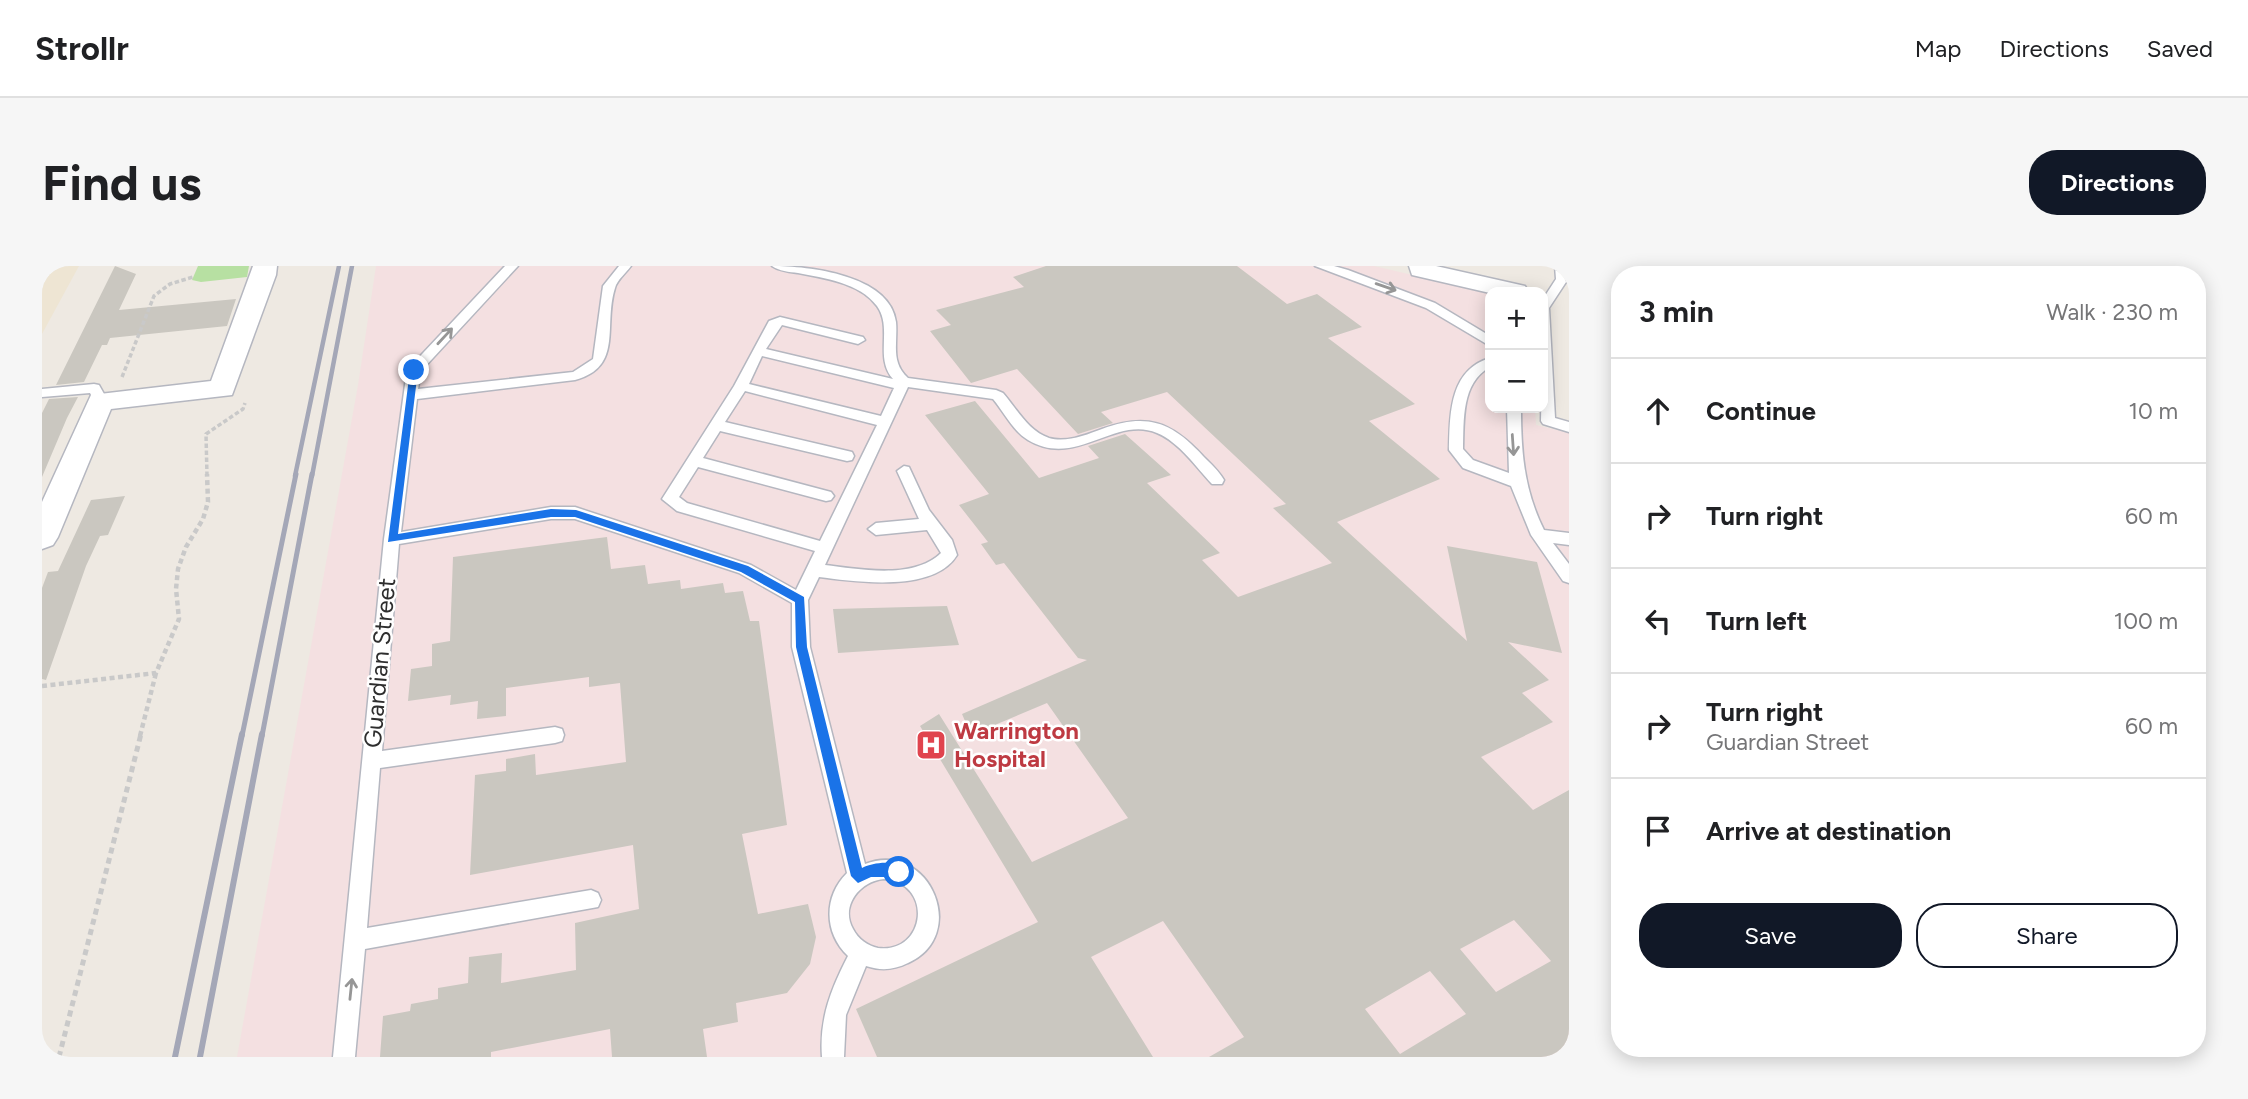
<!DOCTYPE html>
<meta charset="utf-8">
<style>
:root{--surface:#fff;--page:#f6f6f6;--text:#202124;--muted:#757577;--line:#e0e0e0;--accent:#111827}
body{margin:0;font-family:Figtree,sans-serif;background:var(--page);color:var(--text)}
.controls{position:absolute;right:21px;top:21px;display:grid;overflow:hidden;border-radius:14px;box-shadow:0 4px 18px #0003}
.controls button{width:63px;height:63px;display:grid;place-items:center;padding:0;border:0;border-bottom:2px solid var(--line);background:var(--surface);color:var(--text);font:35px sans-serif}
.stop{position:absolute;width:21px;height:21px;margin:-16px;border:5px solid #1a73e8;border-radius:50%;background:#fff}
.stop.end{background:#1a73e8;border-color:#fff;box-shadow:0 2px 7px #0008}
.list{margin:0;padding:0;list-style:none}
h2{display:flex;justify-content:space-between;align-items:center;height:91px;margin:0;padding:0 28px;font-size:30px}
h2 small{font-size:23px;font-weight:400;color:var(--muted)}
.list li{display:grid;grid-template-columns:46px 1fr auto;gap:21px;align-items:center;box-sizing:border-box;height:105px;padding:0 28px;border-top:2px solid var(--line)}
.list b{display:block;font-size:26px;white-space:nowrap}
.list p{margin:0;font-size:23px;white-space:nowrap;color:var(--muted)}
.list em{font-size:23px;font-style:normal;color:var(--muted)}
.actions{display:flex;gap:14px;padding:21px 28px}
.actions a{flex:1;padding:16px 0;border:2px solid var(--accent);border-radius:28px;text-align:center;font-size:24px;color:var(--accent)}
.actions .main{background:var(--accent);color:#fff}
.icon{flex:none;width:38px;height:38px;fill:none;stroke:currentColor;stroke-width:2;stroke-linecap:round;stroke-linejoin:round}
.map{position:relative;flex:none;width:1527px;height:791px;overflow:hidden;border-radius:28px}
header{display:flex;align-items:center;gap:42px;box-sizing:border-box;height:98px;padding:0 35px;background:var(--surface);border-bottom:2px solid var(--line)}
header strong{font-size:33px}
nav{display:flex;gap:38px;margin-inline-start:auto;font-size:24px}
.intro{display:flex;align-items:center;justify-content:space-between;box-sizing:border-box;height:168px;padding:0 42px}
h1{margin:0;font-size:49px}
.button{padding:18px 32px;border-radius:28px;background:var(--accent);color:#fff;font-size:24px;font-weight:700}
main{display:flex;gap:42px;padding:0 42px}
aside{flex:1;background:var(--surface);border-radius:28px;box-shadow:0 4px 18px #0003}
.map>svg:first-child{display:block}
</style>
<header>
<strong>Strollr</strong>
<nav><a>Map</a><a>Directions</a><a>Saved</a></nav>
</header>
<div class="intro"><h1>Find us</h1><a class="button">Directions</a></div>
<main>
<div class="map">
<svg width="1527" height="791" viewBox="0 0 1527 791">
<rect width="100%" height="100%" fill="#eee9e2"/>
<path fill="#eee5d3" d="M0,0H37L0,68Z"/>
<path fill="#f4e0e1" d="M334,0H1332L1448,27V142H1493L1494,159L1527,167V791H195L316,119Z"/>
<path fill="#b7e0a2" d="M156,0H207L205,11L159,16L150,14Z"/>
<path fill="#cac7c0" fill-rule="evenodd" d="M73,0L94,8L77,44L194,33L185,60L68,72L65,79H60L42,116L14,119Z
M1004,0H1195L1245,38L1275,28L1320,61L1286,72L1373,138L1327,155L1398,213L1295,256L1425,375L1405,280L1495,296L1520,387L1466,376L1507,414L1480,427L1511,456L1439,491L1491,544L1527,524V791H1167L1202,771L1121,655L1049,691L1111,791H835L814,743L996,656L878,460L897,448L990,596L1086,552L1005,437L929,469L920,448L1045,394L1036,392L962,297L954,299L939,278L946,276L917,239L947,228L883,149L933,135L997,212L1057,192L1046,180L1083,168L1129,209L1105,217L1178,287L1160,294L1196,331L1290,297L1231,242L1244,238L1125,126L1059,146L1071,157L1036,168L975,103L929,117L888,65L909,59L894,44L982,21L971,11ZM1472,654L1509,695L1454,726L1418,683ZM1388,705L1424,748L1358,788L1323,743Z
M36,131L25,152L0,211V147L7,133Z
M83,230L66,269L58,270L44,300L4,414L0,413V322L6,306L16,305L49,234Z
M565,271L569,303L603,299L606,318L638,314L639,323L681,317L683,327L701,325L708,355H717L745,559L700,568L716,648L766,638L774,671L768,698L745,727L694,737L696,756L661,763L665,791H570L568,763L449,786V791H338L341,750L368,745L369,738L396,733V722L426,717L427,691L460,687L459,717L534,704L533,657L597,643L591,579L428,609L433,509L464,505V493L493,488L494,509L584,496L578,417L547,421V411L464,422V450L435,453L436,435L408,439L409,429L366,435L369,403L390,400V378L408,375L411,291Z
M905,340L917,379L796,387L791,343Z"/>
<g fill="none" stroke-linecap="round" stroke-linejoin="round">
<g stroke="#b5b7c0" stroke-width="3">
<path id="service" d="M463,0H476L379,105L376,123L531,106L551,93L561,20L577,0H589C584,7 575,14 573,22C561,59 582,101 533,114L375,133L359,266L509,241H533L709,299L754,324L773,285L635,245L620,233L692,120L727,55L738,51L821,71L823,74L816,78L740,59L724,83L851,113C832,92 851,62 835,40C818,17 782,12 756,7C747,6 737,5 730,0C767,0 848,9 854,56C856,77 848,96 866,112L954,124L961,127C975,143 986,165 1007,172C1024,177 1044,169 1060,163C1104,147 1129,155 1161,190C1168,197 1177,205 1182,214L1180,218H1170C1154,201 1137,176 1115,167C1073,149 1034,203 986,174C971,165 962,146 951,133L866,121L783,299C817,303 871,314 899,287L885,264L834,269L826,263L834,257L877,253L855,205L862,200L867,201L887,244L910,274L915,289C892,327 815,316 777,311L766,334L768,381L823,598C888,573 928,670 866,697C852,704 839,705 824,700L804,749L802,791H780C777,753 789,723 806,690C782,667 781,631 805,607L750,381V337L697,307L533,253H509L357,278L340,485L513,461L520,463L522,469L520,475L513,477L338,502L325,662L549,624L556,627L559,634L556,641L323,683L313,791H291L342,273L365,104ZM720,90L852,122L839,150L707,118ZM703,125L835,159L778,275L645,237L637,231L656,201L784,235L789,234L792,230L789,226L661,192L678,165L805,195L810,194L812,190L810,186L683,156ZM842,613C892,617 884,688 836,682C826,680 816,673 811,663C798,640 818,615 842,613Z
M1273,0H1292L1306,4L1393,37L1448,70V80L1384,42Z
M1513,0H1525L1526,13L1507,42L1513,152L1527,156V166L1501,158L1499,155L1501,33L1514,13Z
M1448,92V101C1419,117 1422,154 1421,183L1431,194L1467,207L1465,142H1479C1479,186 1482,224 1502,264L1527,267V279L1511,277L1527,298V317L1521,315L1489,269L1469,220L1421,202L1407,184C1408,149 1407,104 1448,92Z
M52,118L57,119L66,135L64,138H54L48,127L0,131V123Z"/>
</g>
<g stroke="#b5b7c0" stroke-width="3">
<path id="minor" d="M211,0H235L234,9L190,129L69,143L16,271L11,279L0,283V236L49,129L169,115Z
M1367,0H1394L1483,20L1486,25L1448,27L1370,9Z"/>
</g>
<path stroke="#c9c9c9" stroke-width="3.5" stroke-dasharray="4.5 2.5" stroke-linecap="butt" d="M80,111L112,30L128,18L151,11
M165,210L164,168L201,143L203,137"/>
<path stroke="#c9c9c9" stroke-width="4.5" stroke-dasharray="5 3.5" stroke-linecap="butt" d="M0,420L114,407L137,353L134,323L136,303L144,281L161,253L166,236L165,208
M98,470L114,407"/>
<path stroke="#c9c9c9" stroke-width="5" stroke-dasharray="6 4.5" stroke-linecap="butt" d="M17,791L99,468"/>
<use href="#service" fill="#fff" fill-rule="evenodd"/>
<use href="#minor" fill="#fff" fill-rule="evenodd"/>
<path stroke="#a4a7b7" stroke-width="4.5" d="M253,210L297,0
M270,210L310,0"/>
<path stroke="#a4a7b7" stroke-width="5" d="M200,470L254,208
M220,470L270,208"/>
<path stroke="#a4a7b7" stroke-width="6" d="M133,791L200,468
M158,791L220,468"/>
</g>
<defs><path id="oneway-shaft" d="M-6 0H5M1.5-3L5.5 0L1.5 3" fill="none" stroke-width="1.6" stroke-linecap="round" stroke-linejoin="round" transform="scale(1.75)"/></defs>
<g stroke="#969696">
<use href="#oneway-shaft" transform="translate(1344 21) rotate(19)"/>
<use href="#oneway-shaft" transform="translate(403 70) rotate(-47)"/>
<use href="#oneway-shaft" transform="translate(1471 179) rotate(86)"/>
<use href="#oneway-shaft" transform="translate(309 723) rotate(-84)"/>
</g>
<path fill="#1a73e8" d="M372,101L376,104L356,268L509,243L534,244L706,300L762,331L765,381L820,602C833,596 856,593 864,606L862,611H829L816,617L809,610L754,381L753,336L699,306L533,251H509L346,276L368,104Z"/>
<defs>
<g id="hospital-square" transform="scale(1.575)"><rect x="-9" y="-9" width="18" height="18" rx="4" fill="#e0444e" stroke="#fff"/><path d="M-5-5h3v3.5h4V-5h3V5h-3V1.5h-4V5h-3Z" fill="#fff"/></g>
</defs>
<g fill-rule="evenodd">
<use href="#hospital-square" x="889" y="479"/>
</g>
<g text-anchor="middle" stroke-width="5" stroke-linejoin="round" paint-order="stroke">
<g font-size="24" fill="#2e2e2e" stroke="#fff">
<text transform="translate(338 397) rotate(-85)" y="8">Guardian Street</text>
</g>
<g font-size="24" font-weight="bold" fill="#be3a42" stroke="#fff" text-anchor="start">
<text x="912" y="473">Warrington<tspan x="912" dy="28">Hospital</tspan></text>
</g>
</g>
</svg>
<div class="controls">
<button>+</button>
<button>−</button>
</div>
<div class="stop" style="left:857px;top:606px"></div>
<div class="stop end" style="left:372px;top:104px"></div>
</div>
<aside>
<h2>3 min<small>Walk · 230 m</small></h2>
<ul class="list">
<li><svg class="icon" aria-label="ahead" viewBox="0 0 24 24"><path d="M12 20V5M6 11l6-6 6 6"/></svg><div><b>Continue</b></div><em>10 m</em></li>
<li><svg class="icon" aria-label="right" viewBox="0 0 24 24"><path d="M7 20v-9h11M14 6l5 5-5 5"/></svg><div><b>Turn right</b></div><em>60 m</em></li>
<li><svg class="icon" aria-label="left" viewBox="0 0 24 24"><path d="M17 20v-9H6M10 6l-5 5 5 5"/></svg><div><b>Turn left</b></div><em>100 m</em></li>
<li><svg class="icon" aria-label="right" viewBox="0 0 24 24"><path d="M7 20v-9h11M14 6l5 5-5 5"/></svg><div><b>Turn right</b><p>Guardian Street</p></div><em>60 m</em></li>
<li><svg class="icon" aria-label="arrive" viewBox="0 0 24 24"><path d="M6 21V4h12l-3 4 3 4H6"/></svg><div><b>Arrive at destination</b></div></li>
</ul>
<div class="actions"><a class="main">Save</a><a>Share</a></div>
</aside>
</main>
